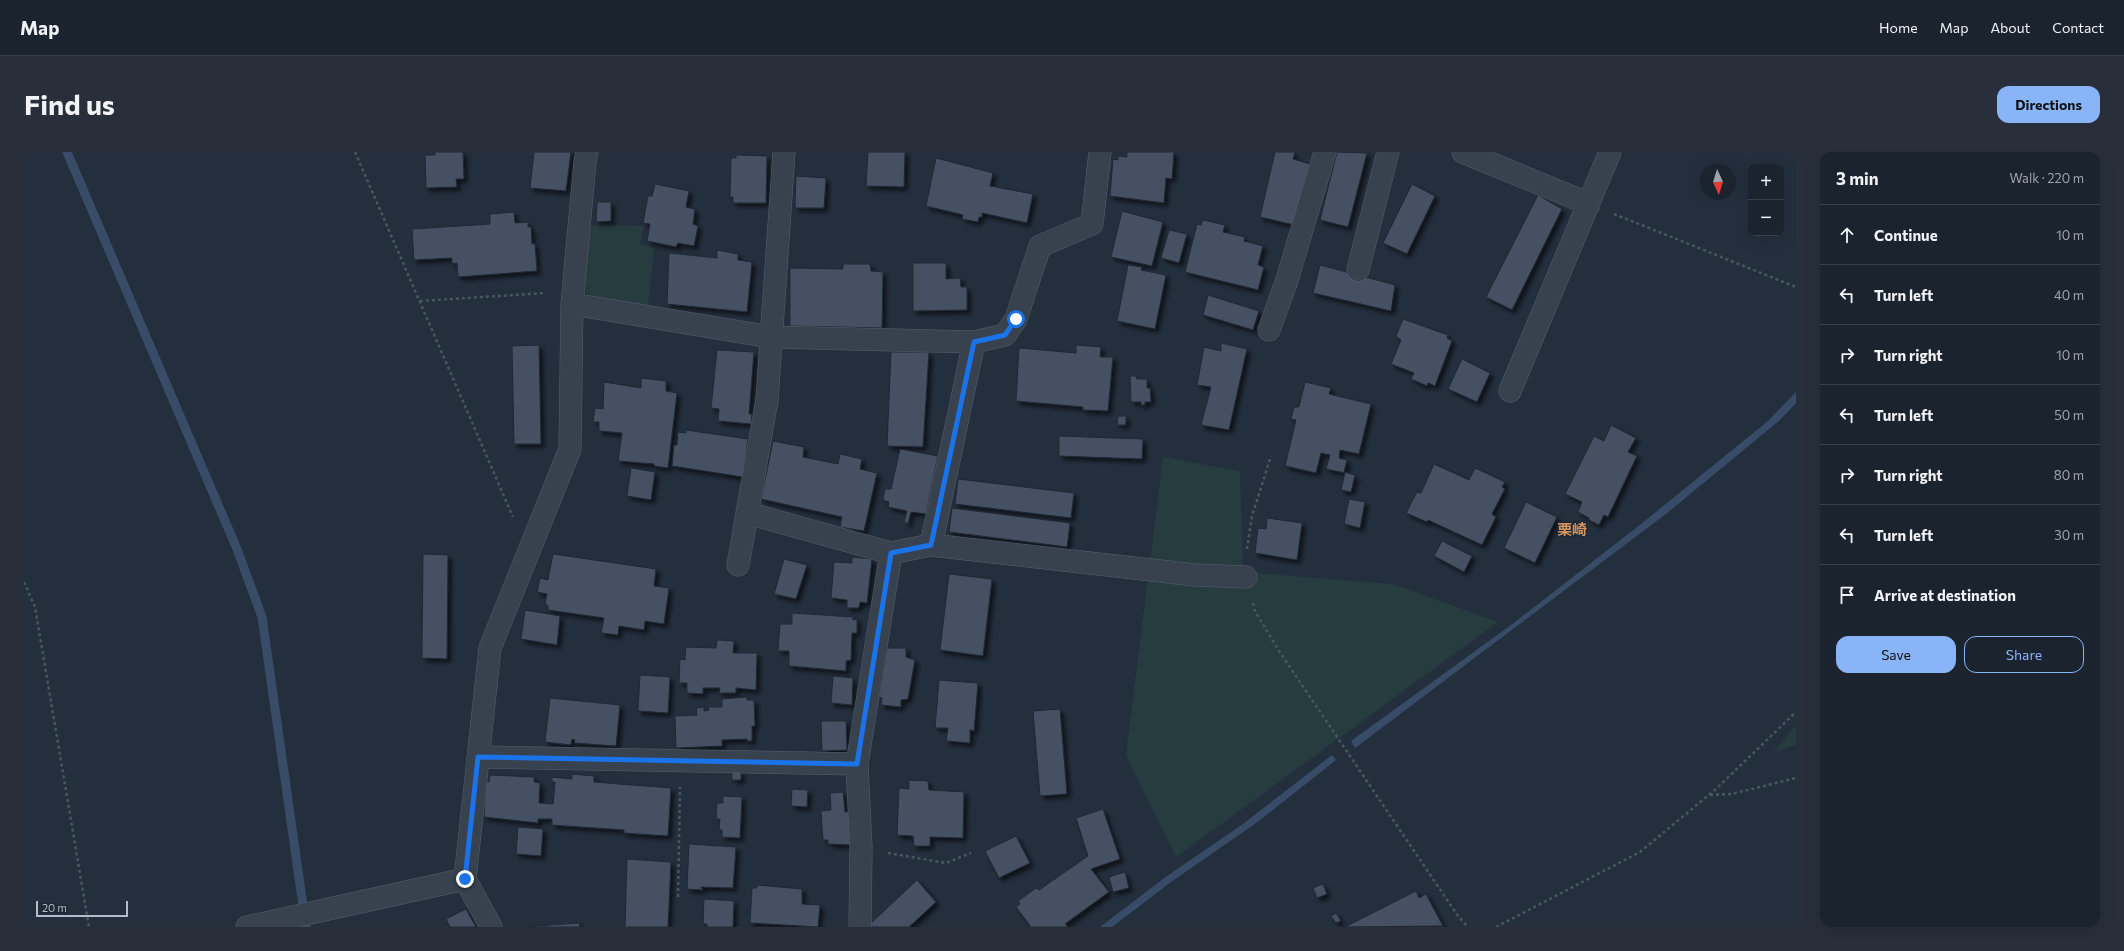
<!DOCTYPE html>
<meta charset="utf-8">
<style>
:root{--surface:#1b232e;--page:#282f3a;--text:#f1f3f6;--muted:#a0a4aa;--line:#39404a;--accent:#8ab4f8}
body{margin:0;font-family:Commissioner,"Noto Sans JP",sans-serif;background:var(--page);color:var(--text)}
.controls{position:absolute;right:12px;top:12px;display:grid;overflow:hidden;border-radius:8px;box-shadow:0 4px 16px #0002}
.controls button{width:36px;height:36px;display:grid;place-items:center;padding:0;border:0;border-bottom:1px solid var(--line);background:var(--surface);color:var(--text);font:20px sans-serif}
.compass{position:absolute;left:1676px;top:12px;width:36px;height:36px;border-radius:50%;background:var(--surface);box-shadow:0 4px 16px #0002;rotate:176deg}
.scale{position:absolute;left:12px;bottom:10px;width:92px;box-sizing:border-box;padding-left:4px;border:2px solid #b4bcc9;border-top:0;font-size:11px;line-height:14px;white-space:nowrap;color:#b4bcc9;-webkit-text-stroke:3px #1d2633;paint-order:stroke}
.stop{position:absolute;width:12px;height:12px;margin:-9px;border:3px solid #1a73e8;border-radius:50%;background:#fff}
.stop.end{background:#1a73e8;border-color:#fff;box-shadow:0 1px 4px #0008}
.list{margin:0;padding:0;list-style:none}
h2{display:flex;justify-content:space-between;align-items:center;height:52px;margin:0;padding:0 16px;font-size:17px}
h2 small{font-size:13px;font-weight:400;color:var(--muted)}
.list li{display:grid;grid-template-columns:26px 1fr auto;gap:12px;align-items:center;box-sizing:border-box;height:60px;padding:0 16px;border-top:1px solid var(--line)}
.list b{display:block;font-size:15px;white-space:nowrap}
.list em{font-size:13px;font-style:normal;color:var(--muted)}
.actions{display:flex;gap:8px;padding:12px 16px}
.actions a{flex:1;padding:9px 0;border:1px solid var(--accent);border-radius:12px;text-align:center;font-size:14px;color:var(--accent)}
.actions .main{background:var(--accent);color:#111}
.icon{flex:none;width:22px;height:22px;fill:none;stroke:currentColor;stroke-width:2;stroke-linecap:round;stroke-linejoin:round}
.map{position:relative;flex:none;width:1772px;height:775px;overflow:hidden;border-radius:12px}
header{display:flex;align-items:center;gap:24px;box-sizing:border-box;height:56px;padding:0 20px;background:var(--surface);border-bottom:1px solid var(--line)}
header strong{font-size:19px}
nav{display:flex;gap:22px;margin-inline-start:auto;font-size:14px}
.intro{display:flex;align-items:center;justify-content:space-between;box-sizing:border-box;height:96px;padding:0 24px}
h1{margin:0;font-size:28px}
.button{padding:10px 18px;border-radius:12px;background:var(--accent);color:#111;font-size:14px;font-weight:700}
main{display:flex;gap:24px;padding:0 24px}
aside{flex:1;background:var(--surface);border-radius:12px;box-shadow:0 4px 16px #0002}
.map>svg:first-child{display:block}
</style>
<header>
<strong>Map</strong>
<nav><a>Home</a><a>Map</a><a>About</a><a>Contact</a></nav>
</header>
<div class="intro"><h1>Find us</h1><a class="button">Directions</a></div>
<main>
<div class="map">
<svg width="1772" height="775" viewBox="0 0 1772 775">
<defs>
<filter id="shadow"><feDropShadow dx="3.5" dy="3.5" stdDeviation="2" flood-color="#0009"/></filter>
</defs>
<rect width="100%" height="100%" fill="#242f3e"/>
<path fill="#263c3f" d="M567,73L620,74L616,92L630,96L624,155L575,147L562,141L560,131Z
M1139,305L1216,319L1219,420L1369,432L1474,470L1152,705L1102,603Z
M1772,573V593L1749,600Z"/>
<path fill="#394c67" d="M1772,240V251L1756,268L1642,362L1331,596L1327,589L1487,473L1617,372L1744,269Z
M1308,603L1312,608L1235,669L1147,730L1088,775H1076L1143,724L1219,672Z"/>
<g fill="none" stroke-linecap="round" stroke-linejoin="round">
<path stroke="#394c67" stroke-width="9" d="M43,0L213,397L238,465L282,775"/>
</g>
<path fill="#455162" stroke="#1f2835" filter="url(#shadow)" d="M411,0H439L440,27H432L433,35L402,36L401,3H411Z
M510,0H547L542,39L506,36Z
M844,0H881L880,35L842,34Z
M1103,0H1150L1148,27L1142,26L1140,51L1086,44L1089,7L1094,8V4L1103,5Z
M1251,0H1271L1269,7L1286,12L1270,73L1236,65Z
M1313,0L1343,1L1324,75L1296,68Z
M712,3L743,4L742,51H709V45H706L707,6H712Z
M912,6L969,21L966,34L1009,42L1003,71L958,61V65H955L954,70L938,67L939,63L902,54Z
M772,24L802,26L800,56H771Z
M631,32L665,39L662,55L671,57L669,72L674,74L670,94L654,91L652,95L623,89L626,72L619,71L624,44H628Z
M1388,32L1411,44L1383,102L1359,91Z
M1514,43L1538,57L1488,158L1462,145Z
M573,50H587V69L572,70Z
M1098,59L1139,70L1128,114L1087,105Z
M490,60L491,71L504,70V75H507L508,92H511L513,119L434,125L433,111L428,112V106L390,108L388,77L466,72V62Z
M1179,68L1201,73L1199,80L1221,85L1220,89L1239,94L1234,113L1240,115L1234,138L1161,120L1173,72L1177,73Z
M1145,78L1163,82L1155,111L1137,106Z
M693,98L714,102V108L728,110L723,160L643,152L645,101L693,106Z
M889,111H922V127L936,126L937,135H943V158L889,159Z
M819,112H846L847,119L859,120L858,176L766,174V116L819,117Z
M1104,113L1118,115L1117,118L1142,123L1131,177L1093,169Z
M1296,113L1371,133L1367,159L1289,141Z
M1184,143L1235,159L1229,178L1179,163Z
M1379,167L1424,183L1423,186L1428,189L1411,234L1404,231L1403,234L1387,227L1390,221L1367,212L1377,188L1372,184Z
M1197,191L1223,197L1205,278L1177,273L1187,235L1173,233L1180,195L1197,199Z
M515,193L517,292H490L488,194Z
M1052,193L1077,195L1076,205H1089L1084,259L1059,258V255L992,249L995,196L1052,201Z
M693,198L730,200L725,262H728L727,272L694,269L695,257L687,256Z
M867,200H905L899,295L863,294Z
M1438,207L1466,221L1453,250L1424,237Z
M1106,224H1112L1113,227H1123V236H1126L1127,250H1121V253H1117V250H1107Z
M617,226L642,229V239L653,241L644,316L630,314V312L594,309L598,281L575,279V270H569L571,256L579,257L580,230L617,236Z
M1281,230L1307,236L1305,242L1347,252L1335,302L1316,298L1315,306L1323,308L1320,320L1331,323L1327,340L1317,338L1321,321L1302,317L1306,303L1297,301L1292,321L1261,314L1272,268L1267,267L1270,255H1275Z
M1094,264H1102V273H1093Z
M1587,273L1612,286L1604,300L1613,304L1584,365L1580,363L1575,373L1565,368V366L1554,360L1558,350L1541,342L1570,284L1580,289Z
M662,278L724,287L719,325L648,314L650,293H653L654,280L662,281Z
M1035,284L1119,287L1118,307L1035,304Z
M749,289L780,295L779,305L814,312L816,302L838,307L836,317L853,321L840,379L816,375L818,365L737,347Z
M876,297L914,304L902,362L887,360L884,372L880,370L883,359L864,355L865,350L859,348L861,337H867Z
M1410,312L1445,328L1451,316L1481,330L1478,335L1481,337L1468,362L1472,365L1458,393L1404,368L1403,370L1382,361L1393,340L1397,341Z
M607,316L631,320L627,348L603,344Z
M934,327L1050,341L1047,366L931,352Z
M1325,347L1341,350L1336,376L1320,372Z
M1502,350L1533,365L1511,411L1480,396Z
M928,356L1046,371L1043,395L925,380Z
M1243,366L1278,371L1273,408L1231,401L1234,376L1242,377Z
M1418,389L1448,404L1440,420L1410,404Z
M399,402L424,403L423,507L398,506Z
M529,402L632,417L630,434L645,436L640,472L621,469L620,478L595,474L594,483L577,481L580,466L524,458V454L521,452L523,442L513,440L516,426L524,428Z
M828,405L848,407L843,451L836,450L835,456H823V448L807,446L810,410L828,411Z
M760,407L783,413L772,447L750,442Z
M925,422L968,427L959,504L916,498Z
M501,458L536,464L533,493L497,487Z
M768,461L829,465V468L833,467V481H828L827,508L822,509V519L765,514V499H754L756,472H768Z
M693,488L710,489L709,501H733L732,538L712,536V541H695L696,536H679V542L663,541V531H655L656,507L661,508L662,495L692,496Z
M863,496H882V505L891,508L884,547L877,548V555L857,553L858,546L855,545Z
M616,523L646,525L644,561L614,559Z
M809,524L829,526L828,553L807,551Z
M915,528L954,531L950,579L946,578V591L922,589L924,576H911Z
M723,545V548H730L731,574H728V589H723V587L698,588V594L652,596L651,564L673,563L672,556L680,555V559L685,558L684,555H698V547Z
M526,546L596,553L592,594L550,591L551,588L548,587L547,593L521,590Z
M1036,557L1043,642L1016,644L1009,559Z
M797,569H822L823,598L798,599Z
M708,619H717V628H708Z
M548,622L570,624V630L647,636L644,684L600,681V678L528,673V667H514V671L460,665L462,629L465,630L466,623L510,625V630L516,631L515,651L529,652L531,630H528V625L548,627Z
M885,628L904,629L905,638L940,640L939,686L906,685V694H890L889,684L873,683L875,636L885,637Z
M768,637L784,638L783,655L767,654Z
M819,640L821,660H826L828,693L804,692V688H799L797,659L807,658L806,641Z
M699,644L718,645L716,686L698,685V678H695L696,667H692L693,651H699Z
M1079,657L1096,707L1067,717L1085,740L1041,772L1044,774L1042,775H1007L992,755L996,752L994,749L1012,736L1015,738L1064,704L1052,666Z
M494,675L519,677L517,704L492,702Z
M992,684L1006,711L975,726L961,699Z
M665,692L712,695L709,736L677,735L679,738L663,737Z
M603,707L647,710L644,775H601Z
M1101,720L1105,736L1089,740L1085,725Z
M893,728L912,750L885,775H847L845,773Z
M1299,732L1303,742L1293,746L1289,736Z
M733,733L778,737V752L796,753L794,775L726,771L728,736H733Z
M1392,739L1395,746L1402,742L1419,774L1321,775Z
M680,747L710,749L709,775H683V772H679Z
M442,757L452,775H426L422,767Z
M1312,761L1317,769L1312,771L1307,764Z
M555,771L556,775H498Z"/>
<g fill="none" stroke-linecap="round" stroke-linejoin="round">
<g stroke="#565f6c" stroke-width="23">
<path id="minor" d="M1439,0L1565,52
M1334,118L1364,0
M548,152L747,185L950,190L981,183L992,167L1016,94L1068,72L1076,0
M1245,178L1263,128L1301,0
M1486,239L1586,0
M723,361L867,401
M907,393L1171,423L1222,425
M714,413L743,248L760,0
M454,605L833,612
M223,775L441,727
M467,775L441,727L466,496L546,297L548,152L561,10L563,0
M836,775L837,696L833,612L867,401L907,393L950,190"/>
</g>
<path stroke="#44595c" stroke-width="2.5" stroke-dasharray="3 3" stroke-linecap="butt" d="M331,0L489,365
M1590,62L1772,135
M396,149L521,141
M1223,397L1228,364L1247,304
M0,430L11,455L65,775
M1229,451L1231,459L1255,499L1434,764L1444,775
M1686,643L1708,642L1772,626
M864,701L922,711L947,701
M654,745L656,635
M1472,775L1616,700L1692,637L1772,560"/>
<use href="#minor" stroke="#38414e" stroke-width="22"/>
</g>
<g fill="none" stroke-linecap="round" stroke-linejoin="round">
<path stroke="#1a73e8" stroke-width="5" d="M441,727L454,605L833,612L867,401L907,393L950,190L981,183L992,167"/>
</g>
<g text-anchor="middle" stroke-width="3" stroke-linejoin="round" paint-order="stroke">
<g font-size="15" font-weight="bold" fill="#d59563" stroke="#1d2633">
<text x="1548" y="383">栗崎</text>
</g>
</g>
</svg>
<div class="controls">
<button>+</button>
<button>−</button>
</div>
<svg class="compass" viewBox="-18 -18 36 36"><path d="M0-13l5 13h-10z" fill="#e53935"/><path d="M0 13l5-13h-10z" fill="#a0a4aa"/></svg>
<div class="scale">20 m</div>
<div class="stop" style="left:992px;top:167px"></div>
<div class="stop end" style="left:441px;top:727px"></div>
</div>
<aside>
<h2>3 min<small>Walk · 220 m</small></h2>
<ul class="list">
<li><svg class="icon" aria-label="ahead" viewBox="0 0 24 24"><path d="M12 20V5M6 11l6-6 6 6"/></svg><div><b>Continue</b></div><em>10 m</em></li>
<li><svg class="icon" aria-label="left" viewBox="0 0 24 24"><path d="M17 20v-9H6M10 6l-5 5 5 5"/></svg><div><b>Turn left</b></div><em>40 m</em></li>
<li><svg class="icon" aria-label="right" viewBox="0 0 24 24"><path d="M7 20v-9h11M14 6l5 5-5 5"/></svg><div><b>Turn right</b></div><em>10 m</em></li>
<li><svg class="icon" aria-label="left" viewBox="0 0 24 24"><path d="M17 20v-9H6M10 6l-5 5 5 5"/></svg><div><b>Turn left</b></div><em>50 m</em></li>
<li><svg class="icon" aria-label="right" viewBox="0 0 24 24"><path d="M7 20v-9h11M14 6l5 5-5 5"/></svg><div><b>Turn right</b></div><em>80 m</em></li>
<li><svg class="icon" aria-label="left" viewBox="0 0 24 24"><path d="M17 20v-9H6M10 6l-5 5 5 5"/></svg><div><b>Turn left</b></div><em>30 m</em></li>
<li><svg class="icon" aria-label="arrive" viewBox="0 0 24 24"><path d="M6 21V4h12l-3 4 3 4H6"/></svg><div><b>Arrive at destination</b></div></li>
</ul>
<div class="actions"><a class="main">Save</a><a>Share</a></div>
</aside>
</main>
